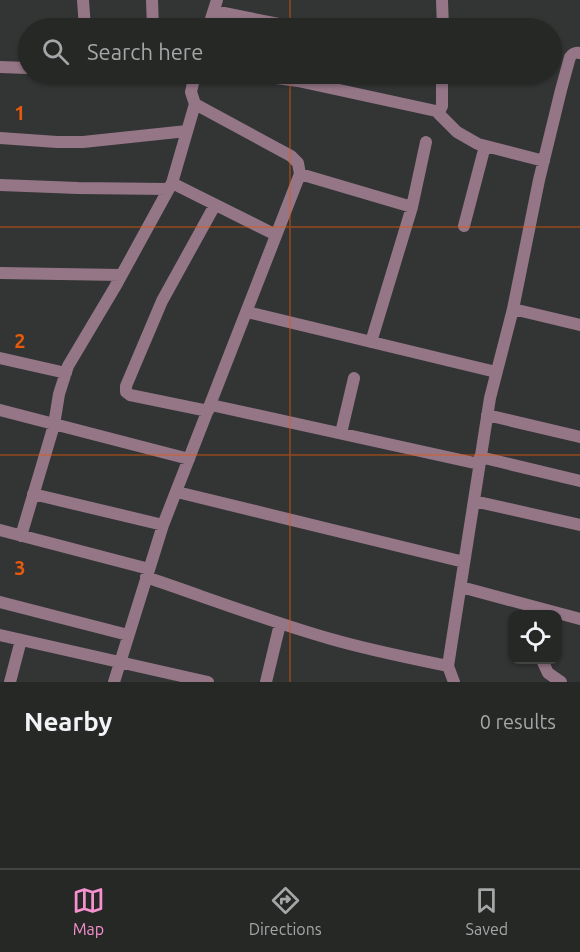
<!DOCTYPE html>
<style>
:root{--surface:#262826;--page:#323432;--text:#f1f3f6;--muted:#a4a6a7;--line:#424443;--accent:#f790ce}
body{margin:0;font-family:Ubuntu,sans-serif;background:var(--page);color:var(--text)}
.controls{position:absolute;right:18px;bottom:18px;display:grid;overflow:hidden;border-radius:12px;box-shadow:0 2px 4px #0004}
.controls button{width:54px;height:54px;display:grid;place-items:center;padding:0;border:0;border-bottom:2px solid var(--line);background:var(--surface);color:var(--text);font:30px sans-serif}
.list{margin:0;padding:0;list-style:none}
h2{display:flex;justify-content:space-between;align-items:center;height:78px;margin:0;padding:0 24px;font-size:26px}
h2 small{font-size:20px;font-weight:400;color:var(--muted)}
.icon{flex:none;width:33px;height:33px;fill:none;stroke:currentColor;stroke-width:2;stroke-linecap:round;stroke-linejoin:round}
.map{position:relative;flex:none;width:580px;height:682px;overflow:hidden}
.search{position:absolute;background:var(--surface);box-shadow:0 2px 4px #0004;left:18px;right:18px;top:18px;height:66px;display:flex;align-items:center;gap:15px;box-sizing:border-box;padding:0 21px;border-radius:33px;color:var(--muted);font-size:22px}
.sheet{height:186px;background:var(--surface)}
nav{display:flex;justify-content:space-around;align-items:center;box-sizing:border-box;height:84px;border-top:2px solid var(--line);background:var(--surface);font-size:16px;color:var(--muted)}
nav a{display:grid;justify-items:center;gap:3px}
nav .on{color:var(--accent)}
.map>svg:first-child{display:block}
</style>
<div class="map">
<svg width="580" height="682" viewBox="0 0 580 682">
<rect width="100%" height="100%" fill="#323533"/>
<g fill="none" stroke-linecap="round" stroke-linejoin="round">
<path stroke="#947687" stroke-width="12" d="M83,0L85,28
M152,0L153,28
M442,0L443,28
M214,11L299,28
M208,28L217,0
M0,67L28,68
M247,74L298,81L436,111L440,110L442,106V74
M436,111L457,132L478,144L544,161
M0,138L57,142H83L187,131
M300,174L412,207
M172,183L276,235
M0,185L78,188L169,189
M464,226L485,146
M0,273L121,275
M513,309L580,325
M247,312L496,372
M371,342L412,207L426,142
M0,358L66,373
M211,405L479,464
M0,410L189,459
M208,411L130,395L126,392V386L162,301L215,205
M487,415L580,437
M341,433L354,378
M480,457L580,481
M177,492L464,562
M33,494L163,525
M474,501L580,525
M0,530L149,569
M21,536L54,425L59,394L68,366L115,287L172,183L195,104L191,92L195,74
M146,577C208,598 268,621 331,639C369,650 409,658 448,666
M461,587L580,619
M0,602L128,635
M0,635L208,682
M542,660L548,673L561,682
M10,682L21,640
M114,682L163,525L300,174L298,163L291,156L195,104
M266,682L280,624
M454,682L448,666L490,398L513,309L539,180L561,90L570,57C573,53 575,52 580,53"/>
</g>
<path fill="none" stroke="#e8590c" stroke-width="1.5" stroke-opacity="0.55" d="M290,0V28M290,74V682M0,227H580M0,455H580"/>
<g font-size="20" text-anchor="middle" font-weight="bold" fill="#e8590c" stroke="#323533" stroke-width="4.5" stroke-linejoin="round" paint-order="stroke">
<text x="20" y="120">1</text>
<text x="20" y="348">2</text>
<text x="20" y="575">3</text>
</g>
</svg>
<div class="controls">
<button><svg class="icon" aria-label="locate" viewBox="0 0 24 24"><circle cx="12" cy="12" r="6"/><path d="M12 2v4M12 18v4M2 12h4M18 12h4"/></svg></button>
</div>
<div class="search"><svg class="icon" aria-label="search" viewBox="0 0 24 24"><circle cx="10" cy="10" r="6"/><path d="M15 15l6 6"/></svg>Search here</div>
</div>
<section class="sheet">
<h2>Nearby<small>0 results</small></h2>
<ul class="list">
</ul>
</section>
<nav>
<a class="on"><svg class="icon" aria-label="map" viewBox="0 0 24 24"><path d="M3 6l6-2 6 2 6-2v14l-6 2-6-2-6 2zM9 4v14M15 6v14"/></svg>Map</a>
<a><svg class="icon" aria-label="directions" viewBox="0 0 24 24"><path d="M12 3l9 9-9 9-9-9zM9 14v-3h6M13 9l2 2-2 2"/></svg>Directions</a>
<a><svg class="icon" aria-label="saved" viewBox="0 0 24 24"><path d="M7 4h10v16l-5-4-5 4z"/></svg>Saved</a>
</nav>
